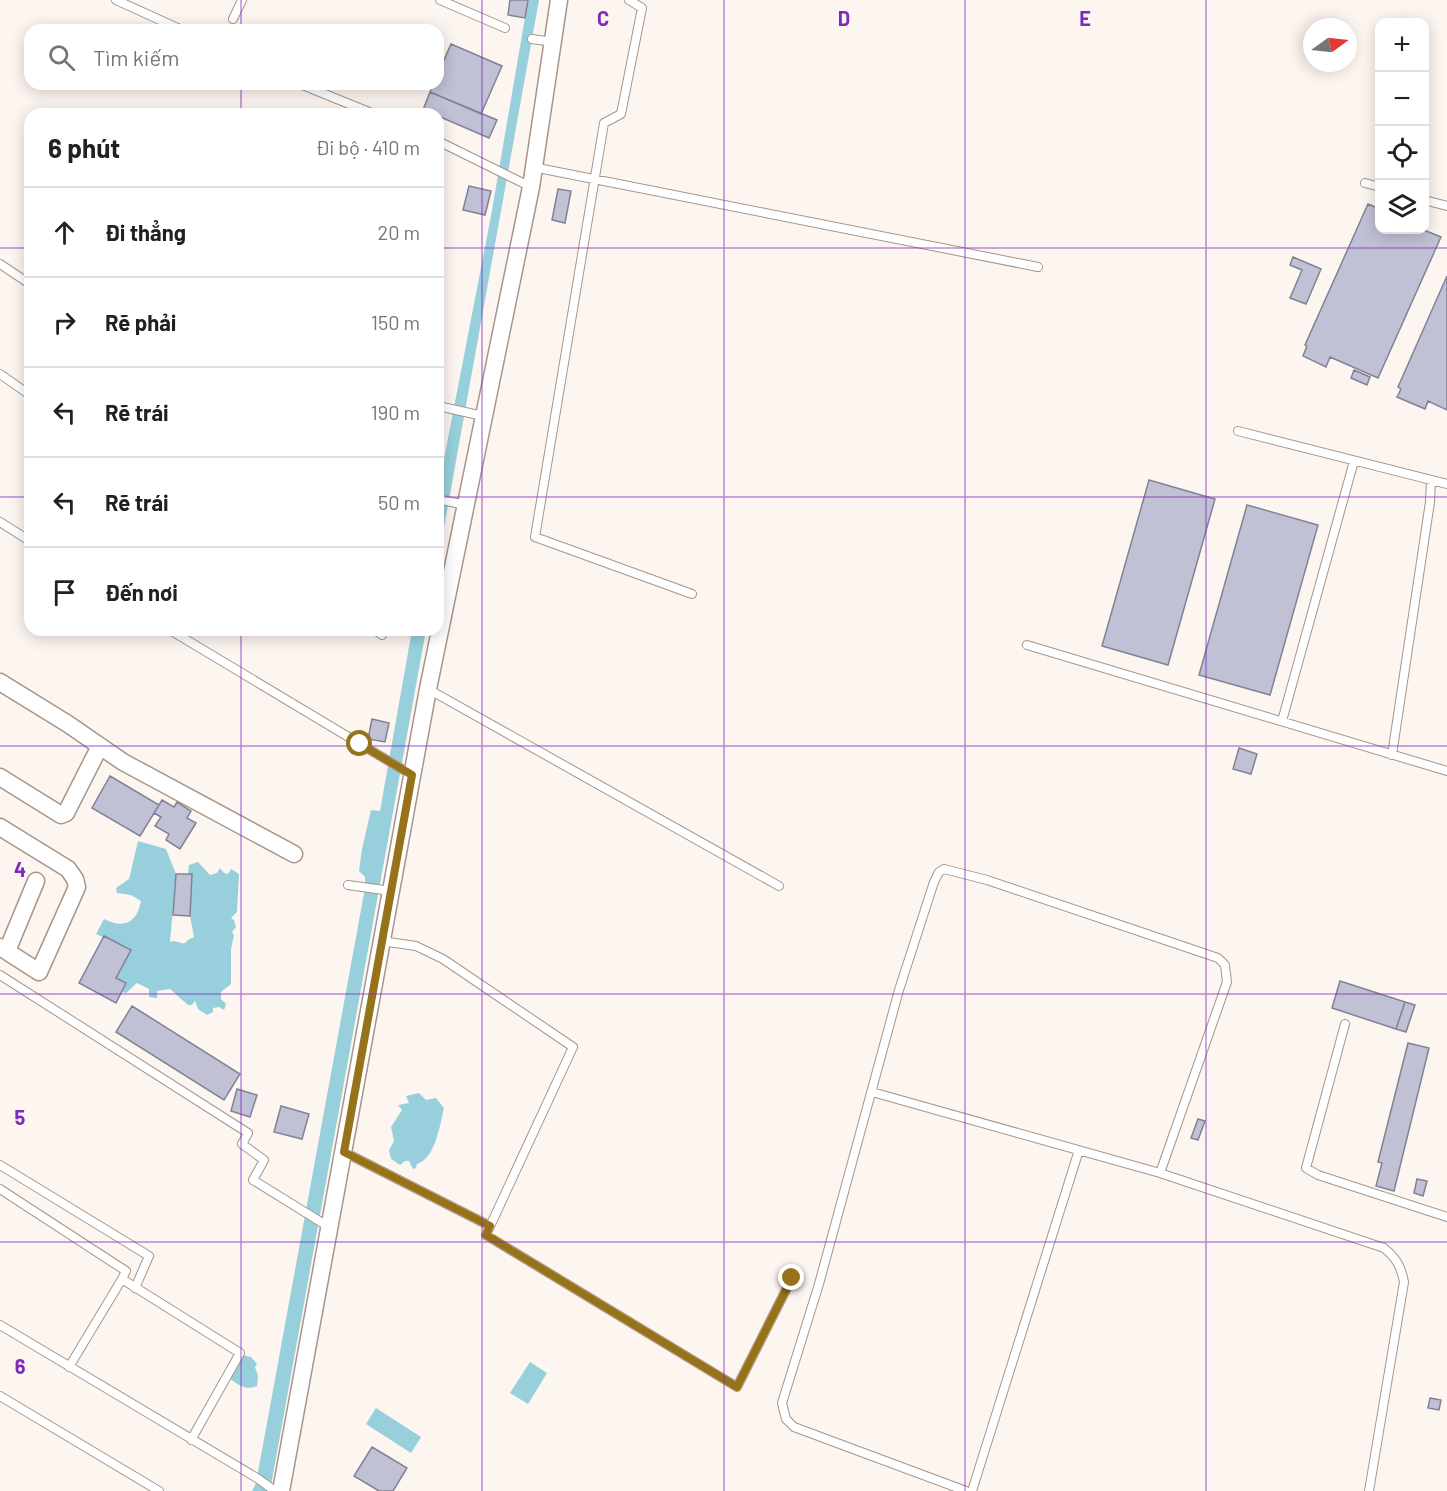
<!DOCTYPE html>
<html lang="vi">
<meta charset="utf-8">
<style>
:root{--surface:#fff;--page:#f6f6f6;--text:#202124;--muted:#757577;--line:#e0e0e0}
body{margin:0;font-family:Barlow,sans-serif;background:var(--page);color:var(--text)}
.controls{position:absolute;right:18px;top:18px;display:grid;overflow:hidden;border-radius:12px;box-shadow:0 3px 15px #0003}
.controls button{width:54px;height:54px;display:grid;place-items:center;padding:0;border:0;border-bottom:2px solid var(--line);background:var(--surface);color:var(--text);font:30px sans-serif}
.compass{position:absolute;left:1303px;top:18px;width:54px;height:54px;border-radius:50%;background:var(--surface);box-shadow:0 3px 15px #0003;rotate:75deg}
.stop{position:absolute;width:18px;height:18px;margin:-14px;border:4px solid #96721b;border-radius:50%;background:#fff}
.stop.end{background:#96721b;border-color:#fff;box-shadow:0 2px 6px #0008}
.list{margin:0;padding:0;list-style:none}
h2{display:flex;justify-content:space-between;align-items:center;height:78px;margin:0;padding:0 24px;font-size:26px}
h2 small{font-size:20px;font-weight:400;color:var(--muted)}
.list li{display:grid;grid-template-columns:39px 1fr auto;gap:18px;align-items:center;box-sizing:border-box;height:90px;padding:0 24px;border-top:2px solid var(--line)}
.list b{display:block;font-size:22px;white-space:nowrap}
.list em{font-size:20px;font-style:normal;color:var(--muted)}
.icon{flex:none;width:33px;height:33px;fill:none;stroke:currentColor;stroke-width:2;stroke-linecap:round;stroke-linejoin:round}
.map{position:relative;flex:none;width:1447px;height:1491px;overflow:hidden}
.search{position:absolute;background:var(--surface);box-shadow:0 3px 15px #0003;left:24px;top:24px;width:420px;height:66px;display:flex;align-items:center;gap:15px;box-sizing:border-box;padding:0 21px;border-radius:18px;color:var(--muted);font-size:22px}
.panel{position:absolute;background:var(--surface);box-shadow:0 3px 15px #0003;left:24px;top:108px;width:420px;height:528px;border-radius:18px}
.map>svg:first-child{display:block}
</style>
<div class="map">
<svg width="1447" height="1491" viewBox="0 0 1447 1491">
<rect width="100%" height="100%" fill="#fdf5f0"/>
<path fill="#97d0dc" d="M528,0H539L438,561V490L491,216Z
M412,630H426L270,1491H252L256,1483L365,888V877L359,871L362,849L371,810L380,811Z
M138,841L166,849L176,874L170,942L174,941C191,946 181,942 194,937L190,916L192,875L188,874L189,865L198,862L210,875L217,873L220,868L224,873L228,874L231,869L239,874L237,912L231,918L234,920L236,927L232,932L234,935L231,949V984L221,992V999L226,1004L224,1010L219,1007L213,1008V1012L207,1015L198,1009L195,1001L192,1005H188L170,989L157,991V998L149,997V989L137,983L126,993L122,992L126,983L116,978L131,950L96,934L104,919C124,929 137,923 141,901L131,895L117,893L116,888L129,879Z
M419,1093L426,1100L436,1098L444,1108C440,1125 435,1159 417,1164L416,1168L413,1169L409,1161H405L400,1165L391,1159L389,1150L394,1141L391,1127L402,1110L398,1105L409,1103L406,1096Z
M243,1355L251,1357L257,1364L255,1367L258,1376L257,1386C245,1391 239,1385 229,1378Z
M530,1362L547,1373L528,1404L510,1393Z
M376,1408L421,1437L411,1453L366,1424Z"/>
<path fill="#c0c1d5" stroke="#818295" stroke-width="1.5" d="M510,0H528L525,18L508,15Z
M451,44L502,66L481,114L430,92L434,84H438V74Z
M430,92L497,120L489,138L438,116V114L423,110Z
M469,186L491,191L485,215L463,210Z
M558,189L571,191L565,223L552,220Z
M1368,204L1380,209V230H1424L1441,237L1378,378L1330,357L1326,367L1303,356L1307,346L1305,345Z
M1293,257L1321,269L1306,304L1290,298L1302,270L1290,265Z
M1447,276V410L1428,401L1425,409L1397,397L1401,389L1398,387Z
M1354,370L1370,377L1367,385L1351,378Z
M1149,480L1215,499L1168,665L1102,646Z
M1247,505L1318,525L1270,695L1199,675Z
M372,719L389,723L385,742L368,739Z
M1239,748L1257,754L1251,774L1233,769Z
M110,776L159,805L140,836L92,808Z
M162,800L174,807L177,802L191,811L187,818L196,823L180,849L166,840L169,834L155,826L161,817L154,813Z
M176,874H192L190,916L173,915Z
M104,936L131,950L116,978L126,983L116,1003L79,983Z
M1340,981L1405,1002L1396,1029L1332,1008Z
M1405,1002L1415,1005L1406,1032L1396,1029Z
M132,1006L240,1074L224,1100L116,1032Z
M1408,1043L1429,1048L1394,1191L1376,1186L1382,1163L1378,1162Z
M237,1089L257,1095L250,1117L231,1111Z
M281,1106L309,1114L302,1139L274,1132Z
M1198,1119L1205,1121L1198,1140L1191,1138Z
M1417,1179L1427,1181L1423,1196L1414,1193Z
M1430,1398L1441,1400L1439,1410L1428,1408Z
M372,1447L407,1468L393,1491H379L354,1476Z"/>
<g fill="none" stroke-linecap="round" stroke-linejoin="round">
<g stroke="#a79589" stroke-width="10">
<path id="service" d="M116,0L182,30
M440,0L505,28
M629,0L642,8L621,114L604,123L535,537L692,594
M233,19L242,0
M532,39L553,42
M300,84L374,114
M438,141L531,187
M533,167L1038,267
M1365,183L1380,187
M1424,200L1447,206
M0,264L30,284
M0,374L30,395
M438,406L483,416
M1238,431L1447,484
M438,499L465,505
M0,522L30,541
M170,630L412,775
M375,630L382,635
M1027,645L1447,771
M428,689L779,886
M1282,721L1354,461
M1392,755L1430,502L1431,480
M348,885L391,891
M381,941L416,946L443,959L573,1047L486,1235L737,1387L792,1278
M0,975L248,1133L242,1144L264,1160L253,1180L329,1227
M1345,1024L1306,1168L1318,1175L1447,1217
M872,1092L1160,1173L1384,1248C1396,1258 1401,1266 1404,1282L1369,1491
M344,1152L490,1226
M0,1165L149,1256L135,1288
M0,1189L126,1271L122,1279
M0,1325L257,1478L275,1491
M69,1367L122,1279L240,1353L191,1440
M0,1396L159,1491
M966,1491L794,1427L786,1419L782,1403L819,1284L899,990L934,882L939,872L944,869L987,880L1218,958L1225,965L1227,982L1160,1173
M972,1491L1079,1150"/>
</g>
<g stroke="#a79589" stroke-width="19">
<path id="minor" d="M0,682L68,724L123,762L294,854
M0,777L61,815L66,813L100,746
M0,827L68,869L75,879L77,887L39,972L0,947
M7,951L36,881
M281,1491L428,689L531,187L559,0"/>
</g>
<use href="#service" stroke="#fff" stroke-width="8"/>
<use href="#minor" stroke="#fff" stroke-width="16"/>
</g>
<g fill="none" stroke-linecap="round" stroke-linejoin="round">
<path stroke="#96721b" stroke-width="8" d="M360,744L412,775L344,1152L490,1226L486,1235L737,1387L792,1278"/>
</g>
<path fill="none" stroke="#7b2cbf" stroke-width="1.5" stroke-opacity="0.55" d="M241,0V30M482,0V1491M724,0V1491M965,0V1491M1206,0V1491M241,84V114M0,248H30M438,248H1447M0,497H30M438,497H1447M241,630V1491M0,746H1447M0,994H1447M0,1242H1447"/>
<g font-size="20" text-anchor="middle" font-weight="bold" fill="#7b2cbf" stroke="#fdf5f0" stroke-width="4.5" stroke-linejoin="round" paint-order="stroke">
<text x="603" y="26">C</text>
<text x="844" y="26">D</text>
<text x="1085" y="26">E</text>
<text x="20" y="877">4</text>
<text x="20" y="1125">5</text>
<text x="20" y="1374">6</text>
</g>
</svg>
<div class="controls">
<button>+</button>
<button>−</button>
<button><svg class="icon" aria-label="locate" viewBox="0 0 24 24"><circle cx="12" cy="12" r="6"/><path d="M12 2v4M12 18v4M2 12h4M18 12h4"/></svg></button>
<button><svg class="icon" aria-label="layers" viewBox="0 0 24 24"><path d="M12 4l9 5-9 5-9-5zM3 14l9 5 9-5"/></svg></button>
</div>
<svg class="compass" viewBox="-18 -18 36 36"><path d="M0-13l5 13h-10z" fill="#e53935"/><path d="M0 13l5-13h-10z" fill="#757577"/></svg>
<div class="stop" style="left:360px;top:744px"></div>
<div class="stop end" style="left:792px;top:1278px"></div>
<div class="search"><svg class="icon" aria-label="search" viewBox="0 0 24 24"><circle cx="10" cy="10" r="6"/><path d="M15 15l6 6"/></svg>Tìm kiếm</div>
<section class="panel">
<h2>6 phút<small>Đi bộ · 410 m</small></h2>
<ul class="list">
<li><svg class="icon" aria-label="ahead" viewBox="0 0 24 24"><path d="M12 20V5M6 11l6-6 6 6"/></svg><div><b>Đi thẳng</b></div><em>20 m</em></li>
<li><svg class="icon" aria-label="right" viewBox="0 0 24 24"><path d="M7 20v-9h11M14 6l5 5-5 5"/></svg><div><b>Rẽ phải</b></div><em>150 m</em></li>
<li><svg class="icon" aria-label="left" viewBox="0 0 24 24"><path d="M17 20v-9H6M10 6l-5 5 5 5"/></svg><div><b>Rẽ trái</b></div><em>190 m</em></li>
<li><svg class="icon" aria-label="left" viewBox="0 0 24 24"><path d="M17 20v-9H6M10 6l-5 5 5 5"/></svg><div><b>Rẽ trái</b></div><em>50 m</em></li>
<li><svg class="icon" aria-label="arrive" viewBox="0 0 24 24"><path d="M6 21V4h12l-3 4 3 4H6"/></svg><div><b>Đến nơi</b></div></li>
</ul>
</section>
</div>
